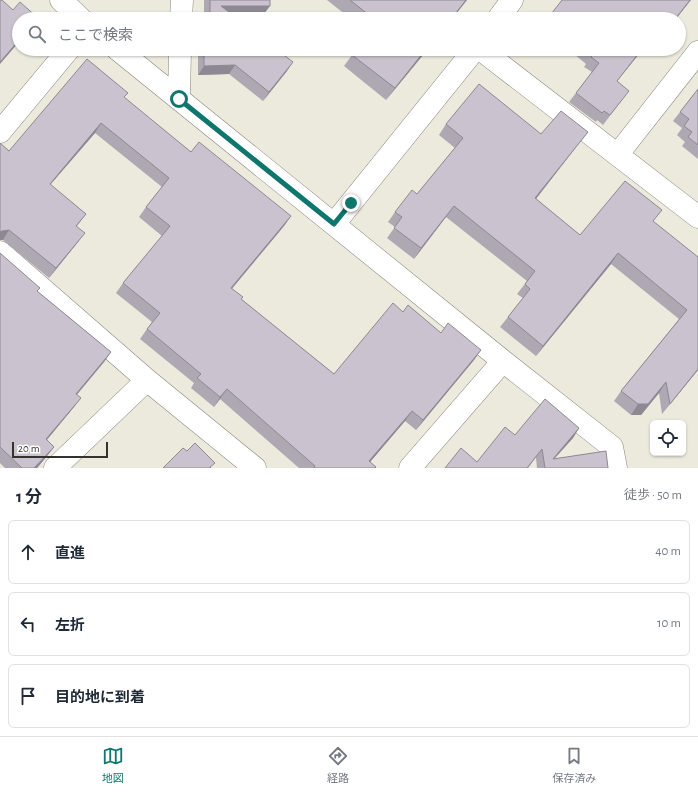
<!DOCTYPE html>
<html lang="ja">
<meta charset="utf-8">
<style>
:root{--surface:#fff;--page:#f2f2f3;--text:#1f2937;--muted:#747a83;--line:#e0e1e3;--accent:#0f766e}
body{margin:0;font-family:"Alegreya Sans","Noto Sans JP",sans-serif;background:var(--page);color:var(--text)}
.controls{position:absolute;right:12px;bottom:12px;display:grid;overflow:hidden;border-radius:6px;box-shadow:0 1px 3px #0004}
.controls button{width:36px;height:36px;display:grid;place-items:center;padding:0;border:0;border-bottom:1px solid var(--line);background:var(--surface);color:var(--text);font:20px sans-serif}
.scale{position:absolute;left:12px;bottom:10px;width:96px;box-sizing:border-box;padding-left:4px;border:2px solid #33322d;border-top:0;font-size:11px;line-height:14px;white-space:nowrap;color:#33322d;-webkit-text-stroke:3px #fff;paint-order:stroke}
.stop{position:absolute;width:12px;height:12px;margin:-9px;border:3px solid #0f766e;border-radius:50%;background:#fff}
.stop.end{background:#0f766e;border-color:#fff;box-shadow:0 1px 4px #0008}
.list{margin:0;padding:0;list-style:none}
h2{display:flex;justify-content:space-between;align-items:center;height:52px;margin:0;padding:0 16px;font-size:17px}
h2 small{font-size:13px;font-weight:400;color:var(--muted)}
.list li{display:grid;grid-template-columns:26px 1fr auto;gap:12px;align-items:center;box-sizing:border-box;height:64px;margin:0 8px 8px;padding:0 8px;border:1px solid var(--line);border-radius:6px}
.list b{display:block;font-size:15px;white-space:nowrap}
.list em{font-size:13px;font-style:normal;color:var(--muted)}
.icon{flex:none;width:22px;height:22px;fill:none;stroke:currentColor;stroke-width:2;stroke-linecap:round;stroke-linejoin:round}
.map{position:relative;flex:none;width:698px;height:468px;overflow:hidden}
.search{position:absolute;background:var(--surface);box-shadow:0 1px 3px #0004;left:12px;right:12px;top:12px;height:44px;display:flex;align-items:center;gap:10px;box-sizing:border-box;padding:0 14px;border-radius:22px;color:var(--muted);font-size:15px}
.sheet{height:268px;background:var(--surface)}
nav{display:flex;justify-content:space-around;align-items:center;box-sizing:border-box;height:56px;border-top:1px solid var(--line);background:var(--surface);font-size:11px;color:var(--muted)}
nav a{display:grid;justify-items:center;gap:2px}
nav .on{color:var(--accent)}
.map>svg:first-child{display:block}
</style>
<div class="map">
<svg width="698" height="468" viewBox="0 0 698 468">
<rect width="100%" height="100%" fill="#eceadd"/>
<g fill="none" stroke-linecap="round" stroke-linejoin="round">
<g stroke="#878579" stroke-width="23">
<path id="minor" d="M61,0L81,19
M181,19L182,0
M498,19L512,0
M117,49L503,361L612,447L616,468
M480,49L698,217
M179,99L180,49
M0,132L69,49
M618,154L698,52
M334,224L475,49
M0,252L147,380L255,468
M55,468L147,380
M410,468L503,361"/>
</g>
<use href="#minor" stroke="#fff" stroke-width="22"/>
</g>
<path fill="#aea8b2" d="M204,0H270L264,14H232L238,19H202L203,18H204Z
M327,0H467L452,19H351Z
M198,49H276L287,71L263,101L229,74L198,75Z
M428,49L386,100L344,66L352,55Z
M568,49H643L617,81L622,100L603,125L597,120L596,122L569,102L592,72L584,67L586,64Z
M698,89V159L682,146L685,142L677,135L682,128L673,121L680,112Z
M124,98L191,152L291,216L284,226L232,288L241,299L334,374L403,312L441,333L481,350L474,360L416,430L405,421L370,462L375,468H299L220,399L214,407L191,388L194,383L140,339L152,322L116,293L123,283L162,236L139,217L146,207L162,187L95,133L50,185L86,214L77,226L78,242L49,278L3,240H0V143L9,151Z
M446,124L541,134L588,132L580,142L536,199L580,235L653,222L698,257V370L662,414L659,393L641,415H631L614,401L621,391L679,319L611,264L536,356L500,327L508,317L523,298L517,294L527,281L446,217L414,259L387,238L395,227L388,222L395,212L417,194L455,148L439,135Z
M0,253L37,291L111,352L104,362L77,394L74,407L47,440L54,447L47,456L37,468H5L0,463Z
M579,428L573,438L554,459L608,468H537L536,458L477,462L515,435Z"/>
<path fill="#8d8891" d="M466,0H467L452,19H451Z
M690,0H691L676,19H675Z
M221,6H270L264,14H215Z
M19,40V42L0,64V62Z
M426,49H428L386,100L395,88Z
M642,49H643L610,90L617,81Z
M293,62L287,71L263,101L269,92Z
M235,65L229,74L198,75L204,66Z
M101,123L95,133L43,193L50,184Z
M588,132L580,142L528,209L535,198Z
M454,206L446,217L414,259L421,248Z
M291,216L284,226L225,297L231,288Z
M9,230L3,240H0V232L2,231Z
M85,233L78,242L49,278L56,268Z
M618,253L611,264L536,356L543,346Z
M481,350L474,360L416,430L423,420Z
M111,352L104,362L70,403L76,394Z
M698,369V370L662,414Z
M666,382L659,393L641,415H631L638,404Z
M227,389L220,399L214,407L220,397Z
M81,398L74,407L39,449L46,439Z
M412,411L405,421L365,468L369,461Z
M579,428L573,438L546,468L553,459Z
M54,447L47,456L37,468H34Z
M542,449L528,468H527Z"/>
<path fill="#cac3cf" stroke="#8d8891" d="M0,0H2L13,10L20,2L38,18L37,19H19V40L0,62Z
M210,0H270V6H221L238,19H203V18L210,17Z
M350,0H466L451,19H374Z
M562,0H690L675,19H549L548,18Z
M204,49H276L293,62L269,92L235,65L204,66Z
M357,49H426L395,88L352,55Z
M586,49H642L617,81L629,91L610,115L604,111L602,113L576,93L599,63L591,57L593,54Z
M87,59L128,93L124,97L191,152L199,142L291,216L231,288L243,297L241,299L334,374L393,303L403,312L408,305L441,333L448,323L481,350L423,420L412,411L369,461L376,467L375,468H314L315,466L227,389L220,397L197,378L201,374L147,329L160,313L123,283L170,226L146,207L169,178L101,123L50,184L86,214L76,226L85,233L56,268L9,230L2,231L0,232V143L9,151Z
M479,84L541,134L561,111L588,132L535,198L580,235L625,181L662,210L653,221L698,257V369L670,404L666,382L648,404H638L621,391L687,310L618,253L543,346L508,317L530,289L525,284L535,271L454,206L421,248L394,228L402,217L395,212L412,190L417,194L463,138L446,124Z
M698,89V145L688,137L692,132L684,126L689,119L680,112Z
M0,253L40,288L37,291L111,352L76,394L81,398L46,439L54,447L34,468H22L0,447Z
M545,399L579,428L553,459L606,451L608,468H545L542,449L527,468H445L461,448L477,462L505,427L515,435Z
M195,443L215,463L210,467L211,468H163L183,448L187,451Z"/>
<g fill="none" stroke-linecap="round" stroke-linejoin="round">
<path stroke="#0f766e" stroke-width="5" d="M179,99L334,224L351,203"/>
</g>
</svg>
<div class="controls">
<button><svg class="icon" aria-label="locate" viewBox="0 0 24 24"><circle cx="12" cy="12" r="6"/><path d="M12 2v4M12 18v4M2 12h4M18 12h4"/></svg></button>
</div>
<div class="scale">20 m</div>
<div class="stop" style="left:179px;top:99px"></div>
<div class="stop end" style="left:351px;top:203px"></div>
<div class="search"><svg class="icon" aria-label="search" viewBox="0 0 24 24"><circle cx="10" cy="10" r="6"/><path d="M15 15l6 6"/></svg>ここで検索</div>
</div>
<section class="sheet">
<h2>1 分<small>徒歩 · 50 m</small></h2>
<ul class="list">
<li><svg class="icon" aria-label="ahead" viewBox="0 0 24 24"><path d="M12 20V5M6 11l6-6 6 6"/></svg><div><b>直進</b></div><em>40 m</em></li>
<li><svg class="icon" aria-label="left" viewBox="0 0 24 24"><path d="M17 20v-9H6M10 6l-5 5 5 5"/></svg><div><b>左折</b></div><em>10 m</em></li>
<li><svg class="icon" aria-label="arrive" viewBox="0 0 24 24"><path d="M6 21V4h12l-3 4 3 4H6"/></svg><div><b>目的地に到着</b></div></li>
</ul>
</section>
<nav>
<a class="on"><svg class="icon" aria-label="map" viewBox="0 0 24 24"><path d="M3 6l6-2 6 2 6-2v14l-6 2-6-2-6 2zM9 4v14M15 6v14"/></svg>地図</a>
<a><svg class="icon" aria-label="directions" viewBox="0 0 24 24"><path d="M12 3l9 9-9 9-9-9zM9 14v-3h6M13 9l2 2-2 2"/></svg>経路</a>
<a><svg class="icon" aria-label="saved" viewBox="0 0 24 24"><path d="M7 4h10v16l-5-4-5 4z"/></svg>保存済み</a>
</nav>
